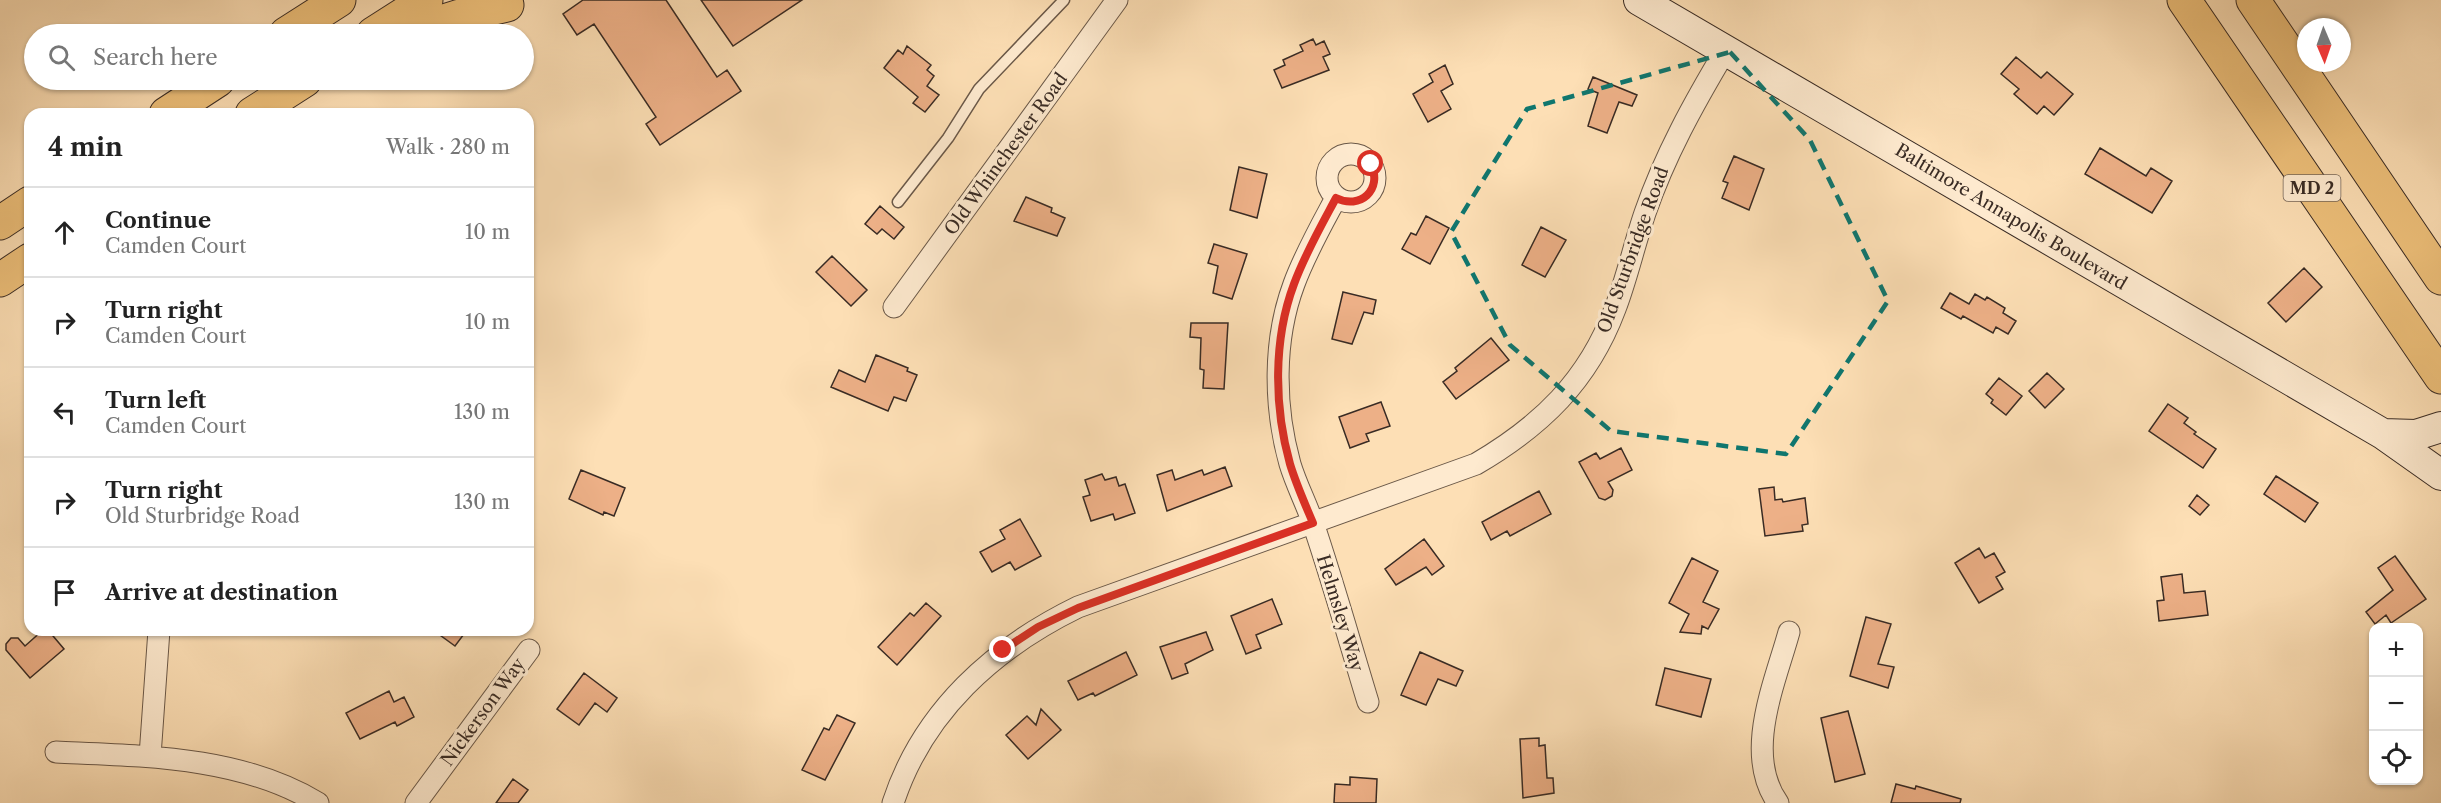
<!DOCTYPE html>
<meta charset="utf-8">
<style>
:root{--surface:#fff;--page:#f2f2f2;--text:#222;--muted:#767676;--line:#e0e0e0}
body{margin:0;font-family:"Libre Caslon Text",serif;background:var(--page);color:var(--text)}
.controls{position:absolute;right:18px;bottom:18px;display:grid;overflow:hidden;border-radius:12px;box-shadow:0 2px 4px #0004}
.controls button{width:54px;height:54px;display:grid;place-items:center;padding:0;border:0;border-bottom:2px solid var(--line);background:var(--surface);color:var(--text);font:30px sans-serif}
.compass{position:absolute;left:2297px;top:18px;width:54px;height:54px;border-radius:50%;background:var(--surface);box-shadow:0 2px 4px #0004;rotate:178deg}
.stop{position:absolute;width:18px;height:18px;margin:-14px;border:4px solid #d93025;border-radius:50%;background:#fff}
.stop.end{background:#d93025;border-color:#fff;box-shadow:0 2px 6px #0008}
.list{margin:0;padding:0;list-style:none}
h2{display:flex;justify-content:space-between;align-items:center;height:78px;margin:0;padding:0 24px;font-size:26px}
h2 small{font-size:20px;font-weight:400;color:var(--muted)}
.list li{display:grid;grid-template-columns:39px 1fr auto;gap:18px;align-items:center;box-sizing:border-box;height:90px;padding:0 24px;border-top:2px solid var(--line)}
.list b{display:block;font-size:22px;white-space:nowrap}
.list p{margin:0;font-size:20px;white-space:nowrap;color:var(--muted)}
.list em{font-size:20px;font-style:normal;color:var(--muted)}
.icon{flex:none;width:33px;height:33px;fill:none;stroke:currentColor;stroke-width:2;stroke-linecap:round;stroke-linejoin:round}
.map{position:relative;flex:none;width:2441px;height:803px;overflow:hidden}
.search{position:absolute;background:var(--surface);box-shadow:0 2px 4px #0004;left:24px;top:24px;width:510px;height:66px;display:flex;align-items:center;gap:15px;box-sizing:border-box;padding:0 21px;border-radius:33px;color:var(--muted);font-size:22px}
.panel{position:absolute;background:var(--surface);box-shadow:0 2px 4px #0004;left:24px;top:108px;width:510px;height:528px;border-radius:18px}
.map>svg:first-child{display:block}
</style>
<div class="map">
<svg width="2441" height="803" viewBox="0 0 2441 803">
<rect width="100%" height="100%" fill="#fddfb5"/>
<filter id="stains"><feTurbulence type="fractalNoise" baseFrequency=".00333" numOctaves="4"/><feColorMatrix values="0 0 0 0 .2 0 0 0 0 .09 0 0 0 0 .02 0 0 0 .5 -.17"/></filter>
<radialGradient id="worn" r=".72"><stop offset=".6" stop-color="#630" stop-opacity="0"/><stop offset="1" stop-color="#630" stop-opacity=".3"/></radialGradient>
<path fill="#edb087" stroke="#392b24" stroke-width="1.5" d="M583,0H666L717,77L727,70L741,91L660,145L646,124L656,117L594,24L577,35L563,14Z
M701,0H802L733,46Z
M1313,39L1316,45L1324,41L1330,54L1323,57L1329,70L1282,88L1274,70L1285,65L1283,60L1303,51L1300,45Z
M907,46L931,65L927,70L934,76L927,86L939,95L925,112L913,103L918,97L884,68L898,50L903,54Z
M2016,57L2041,78L2047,72L2073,94L2054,115L2044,106L2037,114L2014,94L2019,89L2001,74Z
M1445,65L1453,84L1441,91L1451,109L1428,122L1413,94L1433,82L1429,74Z
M1593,77L1637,95L1632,106L1619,102L1607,133L1588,126L1598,93L1588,89Z
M2100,148L2146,176L2151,168L2172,181L2152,213L2085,174Z
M1734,156L1764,169L1749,210L1722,198L1728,183L1723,181Z
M1239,167L1267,174L1257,218L1230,210Z
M1026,197L1052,208L1051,212L1065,218L1057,236L1014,221Z
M880,206L904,227L894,239L882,229L877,234L865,224Z
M1426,216L1449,228L1430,264L1402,249L1411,233L1416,235Z
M1541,227L1566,240L1545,277L1522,265Z
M1214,244L1247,254L1232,299L1213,293L1218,266L1208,263Z
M832,256L867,290L851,306L816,272Z
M2304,268L2322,287L2286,322L2268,303Z
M1343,292L1376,300L1373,314L1364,312L1352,344L1332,339Z
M1950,293L1969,304L1975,294L1985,300L1987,297L2005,308L2003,313L2016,321L2008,334L1996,327L1993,333L1963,316L1961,319L1941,308Z
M1191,323H1228L1224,389L1203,388L1204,370L1200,369L1201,338L1190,337Z
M1491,338L1509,360L1456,399L1443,382L1457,371L1455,368Z
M876,355L908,368L907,371L917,375L906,401L894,397L888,411L831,387L839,370L865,382Z
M2047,373L2064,389L2045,408L2029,391Z
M1999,378L2022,396L2006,415L1991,403L1993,400L1986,394Z
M1381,402L1390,426L1366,434L1369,441L1350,448L1339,417Z
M2168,404L2188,418L2184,423L2196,432L2194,434L2216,449L2203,468L2149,431Z
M1621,448L1632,470L1608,482L1613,490L1612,496L1605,500L1599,498L1579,462L1596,453L1600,459Z
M1225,467L1232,486L1167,511L1157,475L1172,470L1175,480L1202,470L1204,475Z
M581,470L625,488L614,516L604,512L603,515L569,499Z
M1102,474L1105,480L1116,477L1119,486L1125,484L1135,513L1115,520L1113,514L1091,521L1083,497L1090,495L1085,480Z
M2276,476L2318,503L2305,522L2264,494Z
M1774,487L1775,500L1782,499L1783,502L1805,498L1808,524L1802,525L1803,531L1765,536L1759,489Z
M1539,491L1551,514L1510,536L1507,531L1491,540L1482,522Z
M2197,495L2209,505L2200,515L2189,506Z
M1020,519L1041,556L1015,570L1010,562L992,572L980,552L1005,539L1000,530Z
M1424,539L1444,566L1432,575L1426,567L1396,585L1385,569Z
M1979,548L1985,558L1994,553L2005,572L1996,577L2003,589L1979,603L1955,563Z
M2395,556L2426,599L2391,623L2386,615L2375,624L2366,612L2393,590L2378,568Z
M1692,558L1718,571L1703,602L1719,609L1708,629L1702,626L1701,634L1680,632L1689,614L1669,603Z
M2182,574L2184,593L2205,591L2208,615L2159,621L2157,601L2164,600L2161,577Z
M1272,599L1282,624L1256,635L1261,648L1246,654L1231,616Z
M926,603L941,616L897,665L878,647L910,613L914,616Z
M1866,617L1891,624L1878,664L1894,667L1888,688L1850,676Z
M43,630H48L64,649L30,678L6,650V644L11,638H18L25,646Z
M433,630H467L455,646Z
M1206,632L1213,650L1185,664L1188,673L1172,679L1160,647Z
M1126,652L1137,675L1095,696L1093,693L1078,700L1068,681Z
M1420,652L1463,671L1456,686L1438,679L1426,705L1401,695Z
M1665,668L1711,679L1701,717L1656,705Z
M584,673L617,698L607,712L595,703L579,725L557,709Z
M389,691L394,702L404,697L414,717L397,726L395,722L360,739L346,713Z
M1041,709L1061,730L1028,759L1006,735L1027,716L1036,725Z
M1848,711L1865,774L1835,782L1821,718Z
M837,715L855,723L825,780L802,770L824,728L829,730Z
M1539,738V746L1545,745L1547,778H1553L1554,793L1523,798L1520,739Z
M1350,777L1377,779L1376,803H1334L1335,784L1350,785Z
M513,779L528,790L518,803H496Z
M1896,784L1915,789L1916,786L1961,799L1960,803H1891Z"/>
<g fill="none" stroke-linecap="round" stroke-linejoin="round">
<g stroke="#6a5848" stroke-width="13">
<path id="lane" d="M898,202L948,138L979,89L1064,0"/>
</g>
<g stroke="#6a5848" stroke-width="23">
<path id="street" d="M1327 178a24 24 0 1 1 48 0a24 24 0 1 1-48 0Z
M1336,198C1321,226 1305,254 1294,284C1273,340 1274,407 1290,464C1296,484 1306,503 1313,523C1333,582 1350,643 1368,702
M894,307L1117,0
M56,752C144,756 240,756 318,803
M150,756L159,630
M416,803L529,650
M893,803C923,711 994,648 1078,607L1476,464C1541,426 1588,381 1615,309C1627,278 1634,245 1645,213C1665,155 1694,103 1725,51
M1778,803C1743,754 1775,683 1789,632"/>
</g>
<g stroke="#392b24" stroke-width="32">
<path id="secondary" d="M1639,0L2383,434L2441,475
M2383,434L2416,435L2441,427"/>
</g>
<g stroke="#392b24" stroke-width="35">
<path id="highway" d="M2184,0L2441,377
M2253,0L2441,278
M286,34L339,0
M373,34L426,0
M403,34L460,16L507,5
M166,114L218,80
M252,114L305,80
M0,223L30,203
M0,280L30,260"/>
</g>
<use href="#lane" stroke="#feeacf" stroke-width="10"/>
<use href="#street" stroke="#feeacf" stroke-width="21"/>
<use href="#secondary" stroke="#feeacf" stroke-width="30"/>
<use href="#highway" stroke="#eec07a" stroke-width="33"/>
</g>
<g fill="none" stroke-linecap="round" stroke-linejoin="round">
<path stroke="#d93025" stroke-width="8" d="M1003,650L1038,627L1078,608L1313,523C1305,504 1296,484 1290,464C1274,407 1273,340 1294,284C1305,254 1321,226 1336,198C1360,210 1383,190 1371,164"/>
</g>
<path fill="none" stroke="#0f766e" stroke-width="4.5" stroke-dasharray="12 8" stroke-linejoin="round" d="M1730,52L1810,140L1888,301L1786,454L1611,431L1510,345L1451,232L1527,109Z"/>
<g text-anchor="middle" stroke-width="6" stroke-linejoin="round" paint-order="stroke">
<rect fill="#feeacf" stroke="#746457" stroke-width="1.5" x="2283.5" y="175" width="57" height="26" rx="4.5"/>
<g font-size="16" font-weight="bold" fill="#392b24">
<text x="2312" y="194">MD 2</text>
</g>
<g font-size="18" fill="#392b24" stroke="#feeacf">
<text transform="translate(1006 154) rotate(-54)" y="6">Old Whinchester Road</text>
<text transform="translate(2011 217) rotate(31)" y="6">Baltimore Annapolis Boulevard</text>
<text transform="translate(1633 250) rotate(-70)" y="6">Old Sturbridge Road</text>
<text transform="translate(1340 613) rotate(73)" y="6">Helmsley Way</text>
<text transform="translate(483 712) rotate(-54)" y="6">Nickerson Way</text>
</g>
</g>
<rect width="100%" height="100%" filter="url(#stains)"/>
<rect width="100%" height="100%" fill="url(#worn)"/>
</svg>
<div class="controls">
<button>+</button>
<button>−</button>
<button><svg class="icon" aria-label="locate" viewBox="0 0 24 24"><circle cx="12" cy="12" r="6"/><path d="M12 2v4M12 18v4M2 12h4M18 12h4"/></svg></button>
</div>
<svg class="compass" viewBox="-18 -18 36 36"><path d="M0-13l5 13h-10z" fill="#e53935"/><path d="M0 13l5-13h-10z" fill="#767676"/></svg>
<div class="stop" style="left:1371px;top:164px"></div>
<div class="stop end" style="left:1003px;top:650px"></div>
<div class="search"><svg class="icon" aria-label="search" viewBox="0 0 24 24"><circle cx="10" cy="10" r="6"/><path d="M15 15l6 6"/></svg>Search here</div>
<section class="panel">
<h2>4 min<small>Walk · 280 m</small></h2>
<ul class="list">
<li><svg class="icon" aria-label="ahead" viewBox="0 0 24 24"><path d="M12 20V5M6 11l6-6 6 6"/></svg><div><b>Continue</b><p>Camden Court</p></div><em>10 m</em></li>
<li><svg class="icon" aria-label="right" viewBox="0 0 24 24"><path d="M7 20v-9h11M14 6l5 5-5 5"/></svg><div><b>Turn right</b><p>Camden Court</p></div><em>10 m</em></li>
<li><svg class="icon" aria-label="left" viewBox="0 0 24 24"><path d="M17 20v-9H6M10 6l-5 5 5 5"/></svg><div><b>Turn left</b><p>Camden Court</p></div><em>130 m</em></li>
<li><svg class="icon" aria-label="right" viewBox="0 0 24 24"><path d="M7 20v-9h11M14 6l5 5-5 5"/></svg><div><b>Turn right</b><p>Old Sturbridge Road</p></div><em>130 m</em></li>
<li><svg class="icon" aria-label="arrive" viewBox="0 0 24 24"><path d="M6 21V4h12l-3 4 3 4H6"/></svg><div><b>Arrive at destination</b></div></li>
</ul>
</section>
</div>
